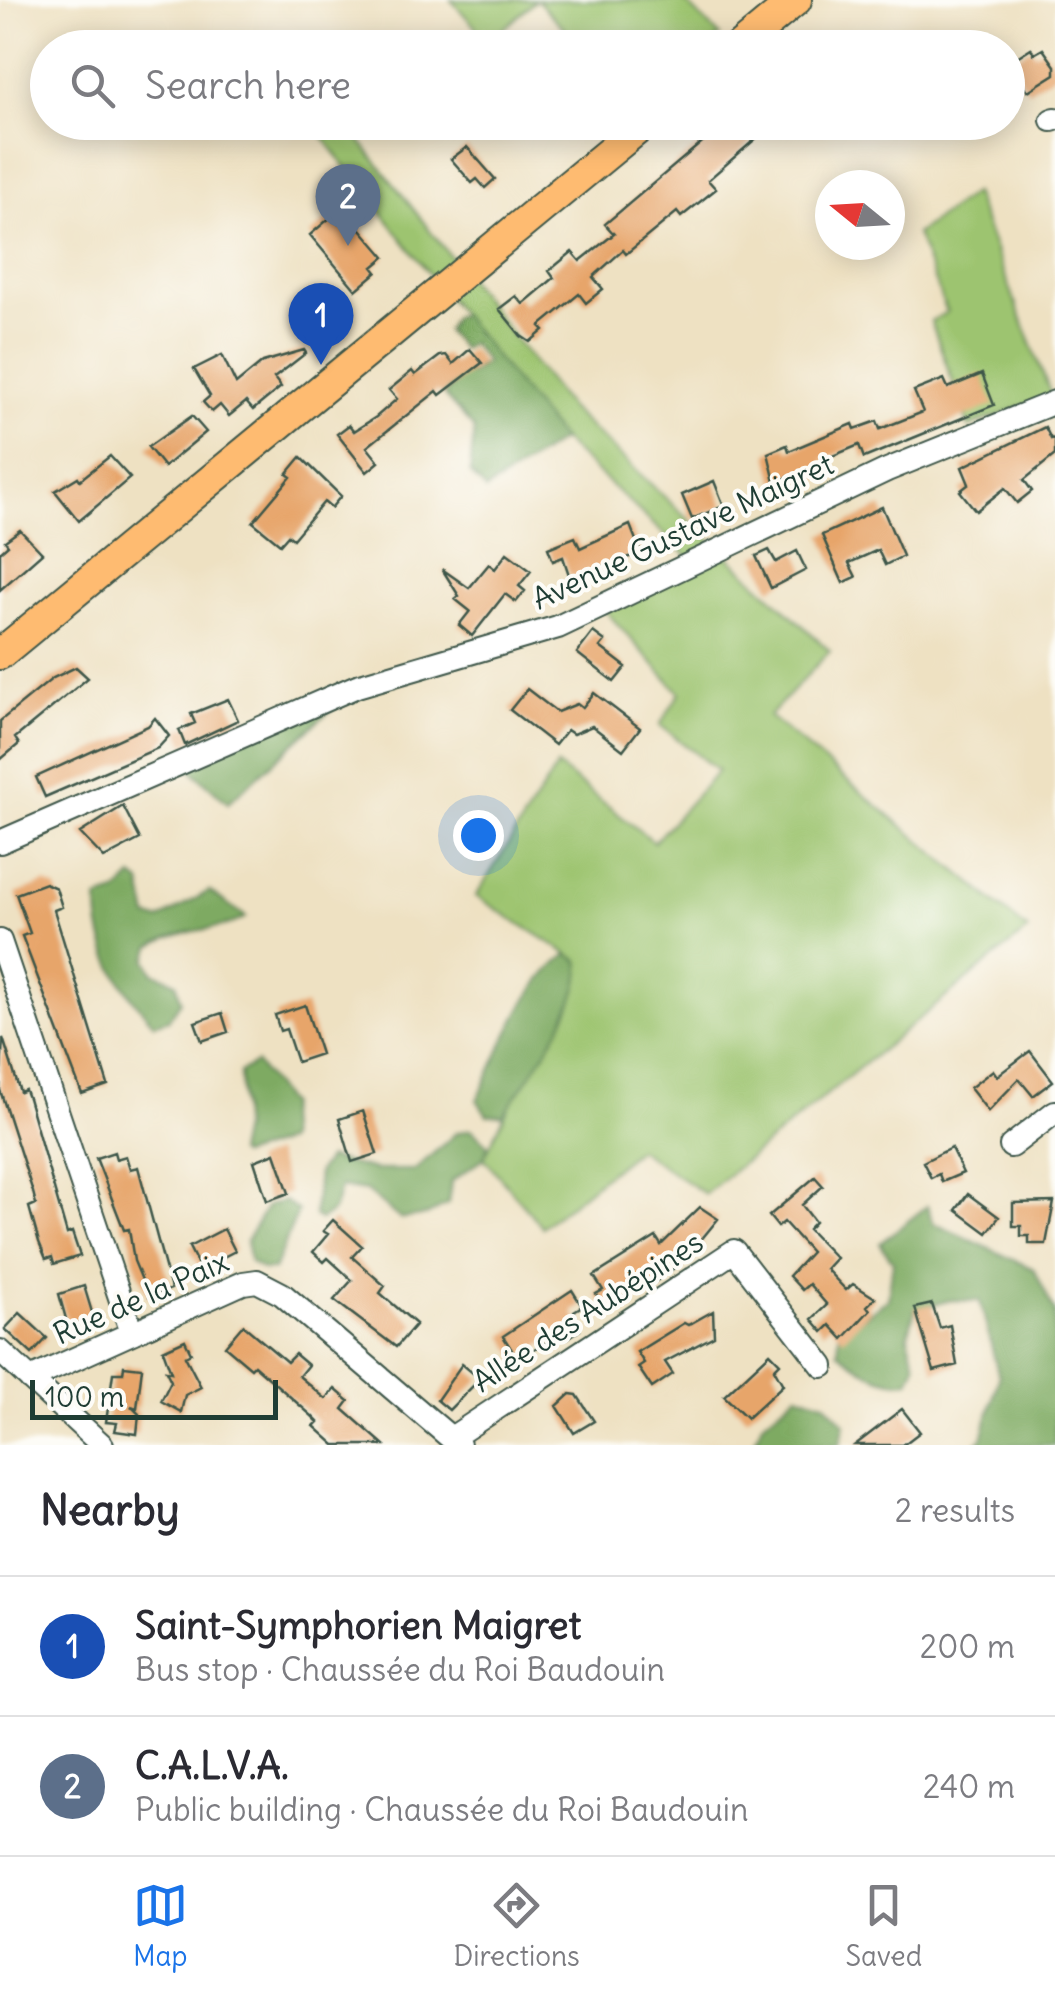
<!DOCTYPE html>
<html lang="en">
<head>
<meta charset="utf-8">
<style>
	body { margin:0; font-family:Delius,sans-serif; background:#f2f2f3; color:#2b2b33 }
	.compass { position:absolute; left:815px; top:170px; width:90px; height:90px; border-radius:50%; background:#fff; box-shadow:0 5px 25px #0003; rotate:288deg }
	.scale { position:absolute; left:30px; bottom:25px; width:248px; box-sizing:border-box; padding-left:10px; border:5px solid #1f3d34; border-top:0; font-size:28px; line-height:35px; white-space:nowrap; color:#1f3d34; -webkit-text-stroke:8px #fdfcf7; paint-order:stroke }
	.you { position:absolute; left:478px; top:835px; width:35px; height:35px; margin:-25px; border:8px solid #fff; border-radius:50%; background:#1a73e8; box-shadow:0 0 0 15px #1a73e833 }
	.badge { display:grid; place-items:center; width:65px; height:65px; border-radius:50%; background:#1a73e8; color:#fff; font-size:32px; font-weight:700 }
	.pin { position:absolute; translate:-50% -82px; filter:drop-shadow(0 2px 5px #0008) }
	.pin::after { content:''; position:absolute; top:52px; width:35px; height:30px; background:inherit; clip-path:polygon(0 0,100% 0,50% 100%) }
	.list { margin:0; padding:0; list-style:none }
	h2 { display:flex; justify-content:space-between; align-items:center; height:130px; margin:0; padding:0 40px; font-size:42px }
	h2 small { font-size:32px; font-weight:400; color:#7c7c81 }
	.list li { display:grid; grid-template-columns:65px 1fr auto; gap:30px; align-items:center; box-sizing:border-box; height:140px; padding:0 40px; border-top:2px solid #e1e1e2 }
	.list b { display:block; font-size:38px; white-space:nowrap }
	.list p { margin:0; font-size:32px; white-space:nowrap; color:#7c7c81 }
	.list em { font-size:32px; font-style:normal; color:#7c7c81 }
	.icon { flex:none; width:55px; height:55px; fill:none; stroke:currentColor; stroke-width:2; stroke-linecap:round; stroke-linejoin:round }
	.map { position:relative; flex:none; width:1055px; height:1445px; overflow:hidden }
	.search { position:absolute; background:#fff; box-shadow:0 5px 25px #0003; left:30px; right:30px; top:30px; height:110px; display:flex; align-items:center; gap:25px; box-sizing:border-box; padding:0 35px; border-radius:55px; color:#7c7c81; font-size:38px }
	.sheet { height:410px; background:#fff }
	nav { display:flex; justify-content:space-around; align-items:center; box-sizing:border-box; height:140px; border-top:2px solid #e1e1e2; background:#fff; font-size:28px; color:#7c7c81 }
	nav a { display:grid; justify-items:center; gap:5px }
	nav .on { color:#1a73e8 }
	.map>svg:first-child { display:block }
	.green { fill:#9dc46f; stroke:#5e8052; stroke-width:2.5 }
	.forest { fill:#7eaa62; stroke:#4e744b; stroke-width:2.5 }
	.building { fill:#e7a56a }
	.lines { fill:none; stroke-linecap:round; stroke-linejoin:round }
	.minor-casing { stroke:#3e5649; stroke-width:26 }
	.major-casing { stroke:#3e5649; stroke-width:34 }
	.minor { stroke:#fff; stroke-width:22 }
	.major { stroke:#febb71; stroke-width:30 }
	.labels { text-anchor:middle; stroke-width:8; stroke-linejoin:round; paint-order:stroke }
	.street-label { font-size:30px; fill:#1f3d34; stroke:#fdfcf7 }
</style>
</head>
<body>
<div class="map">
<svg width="1055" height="1445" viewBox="0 0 1055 1445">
	<rect width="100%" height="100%" fill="#fdfcf7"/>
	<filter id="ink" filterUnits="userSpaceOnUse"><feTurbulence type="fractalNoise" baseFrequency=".01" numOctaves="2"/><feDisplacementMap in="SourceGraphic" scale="20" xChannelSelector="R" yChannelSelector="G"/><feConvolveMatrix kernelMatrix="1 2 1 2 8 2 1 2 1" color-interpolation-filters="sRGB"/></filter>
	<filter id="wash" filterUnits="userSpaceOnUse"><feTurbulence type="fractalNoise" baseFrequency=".0048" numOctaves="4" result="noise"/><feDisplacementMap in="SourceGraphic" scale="40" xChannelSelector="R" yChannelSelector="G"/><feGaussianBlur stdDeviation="2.25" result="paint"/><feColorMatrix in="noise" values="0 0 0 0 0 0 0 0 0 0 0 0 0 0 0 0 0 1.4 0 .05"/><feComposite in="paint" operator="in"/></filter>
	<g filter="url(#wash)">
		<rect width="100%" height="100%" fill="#eee1c2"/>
		<!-- green -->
		<path class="green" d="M 451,0 L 536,0 L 489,42 Z
			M 537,0 L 683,0 L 720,36 L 706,47 L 582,47 Z
			M 312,123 L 346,123 L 570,409 L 830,651 L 769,716 L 1028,930 L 705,1194 L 638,1149 L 542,1227 L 484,1158 L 579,961 L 476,896 L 557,766 L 654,842 L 718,771 L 660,725 L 680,693 L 601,606 L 693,561 L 550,429 Z
			M 973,193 L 1051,395 L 969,427 L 931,321 L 947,312 L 916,234 Z"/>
		<!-- forest -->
		<path class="forest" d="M 462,315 L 562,440 L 486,490 L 470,473 L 474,429 L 444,395 L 463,374 L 471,374 L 486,362 L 471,343 L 462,349 L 446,331 L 453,317 Z
			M 357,686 L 228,803 L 181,761 Z
			M 133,877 L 141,883 L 148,917 L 159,920 L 209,891 L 246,917 C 219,934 185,925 151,947 L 147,960 L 153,972 L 176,982 L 181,1001 L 169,1019 L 154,1024 C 120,986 97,951 98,899 L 117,893 Z
			M 568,954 L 579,961 C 587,1001 526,1081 503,1115 L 487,1115 L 477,1100 C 500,1053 524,984 568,954 Z
			M 256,1063 L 288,1104 C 283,1117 289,1128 287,1141 L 241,1156 L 237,1153 L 242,1128 L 240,1072 Z
			M 471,1129 L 488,1145 L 484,1158 L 451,1182 L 448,1204 L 428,1215 L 400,1219 L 366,1191 L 340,1187 C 336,1202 336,1213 320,1220 L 314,1216 L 318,1171 L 328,1158 L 375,1170 L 415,1170 L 456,1133 Z
			M 284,1201 L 298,1211 L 274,1270 L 262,1270 L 250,1262 L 246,1241 L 267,1206 Z
			M 927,1206 L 933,1223 L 1034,1269 L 1055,1313 L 1055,1445 L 975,1445 L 982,1438 L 999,1377 L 980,1301 L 952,1300 L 915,1309 L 908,1336 L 916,1365 L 909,1381 C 881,1385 860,1368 838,1352 L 839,1335 L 888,1299 L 893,1262 L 880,1243 Z
			M 797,1394 L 825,1402 L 845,1424 L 840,1445 L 753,1445 L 762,1423 Z"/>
		<g id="blocks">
			<!-- building -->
			<path class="building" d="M 1031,48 L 1034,54 L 1043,49 L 1055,66 L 1055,74 L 1028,91 L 1009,62 Z
				M 726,122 L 775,122 L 708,180 L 716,189 L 681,217 L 677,212 L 626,254 L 623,250 L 593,277 L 603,289 L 586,303 L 579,294 L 540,326 L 544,330 L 530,342 L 521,336 L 499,309 L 516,296 L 523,304 L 554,278 L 549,271 L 572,252 L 580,261 L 614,234 L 605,224 Z
				M 467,147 L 495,179 L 485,188 L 477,179 L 472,183 L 451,159 Z
				M 348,214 L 385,257 L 373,267 L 377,272 L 356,290 L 310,235 L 332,216 L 338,223 Z
				M 470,349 L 482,363 L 440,395 L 437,391 L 367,447 L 379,462 L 367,472 L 337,434 L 349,425 L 354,431 L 376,417 L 397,399 L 389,390 L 412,371 L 415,375 L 440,356 L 446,355 L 453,364 Z
				M 304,350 L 306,353 L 274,378 L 281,387 L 253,410 L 246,402 L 229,416 L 220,405 L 212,412 L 203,402 L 210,396 L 194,369 L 222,355 L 236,384 L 263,362 Z
				M 982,374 L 994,405 L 864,458 L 859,445 L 823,460 L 829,473 L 817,478 L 812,468 L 775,482 L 768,453 L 787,445 L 789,451 L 853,424 L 855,429 L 877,421 L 880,429 L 923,412 L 914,391 L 944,379 L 948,388 Z
				M 192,416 L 206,432 L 164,467 L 148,447 Z
				M 1045,427 L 1051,439 L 1055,438 L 1055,455 L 1024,480 L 1032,491 L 1017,503 L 1005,488 L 976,511 L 960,491 L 969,484 L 962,467 Z
				M 110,456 L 130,478 L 79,521 L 55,491 L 78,477 L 80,480 Z
				M 301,457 L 341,496 L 331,508 L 324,502 L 293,539 L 288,535 L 280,544 L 253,522 L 291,477 L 287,474 Z
				M 714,481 L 724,506 L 692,519 L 682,495 Z
				M 882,507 L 903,556 L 885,565 L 878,550 L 849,563 L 856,577 L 843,583 L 822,535 Z
				M 630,525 L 641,553 L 570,578 L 563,557 L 553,561 L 548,548 L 575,537 L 580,548 Z
				M 20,530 L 42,553 L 0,590 L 0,552 L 8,545 L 5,541 Z
				M 769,550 L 776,562 L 797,551 L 806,570 L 771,588 L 756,556 Z
				M 507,553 L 531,571 L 519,586 L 525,591 L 516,602 L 505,594 L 472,636 L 459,625 L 470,611 L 455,599 L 459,596 L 442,569 L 469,588 L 489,564 L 495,569 Z
				M 593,632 L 605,641 L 600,647 L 626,667 L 614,682 L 577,653 Z
				M 76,667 L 88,678 L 15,738 L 19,744 L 0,760 L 0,721 L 53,678 Z
				M 527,689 L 557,712 L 577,704 L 582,708 L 594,693 L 640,728 L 623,750 L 592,726 L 573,734 L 567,730 L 555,745 L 510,710 Z
				M 228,699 L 238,720 L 185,745 L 179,730 L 195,723 L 191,714 Z
				M 155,718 L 169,736 L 158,748 L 45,797 L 36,777 L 148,726 Z
				M 123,806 L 140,839 L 104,858 L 80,833 Z
				M 45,883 L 56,888 L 62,907 L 54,910 L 108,1085 L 82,1094 L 22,936 L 30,933 L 16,894 Z
				M 305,1005 L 321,1054 L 297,1062 L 286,1029 L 280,1031 L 275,1015 Z
				M 222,1013 L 228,1032 L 202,1041 L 195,1022 Z
				M 3,1038 L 20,1092 L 25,1090 L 28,1098 L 67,1234 L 72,1232 L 80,1256 L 54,1264 L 52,1257 L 46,1259 L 39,1242 L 29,1207 L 36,1204 L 33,1192 L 0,1090 Z
				M 1030,1051 L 1053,1081 L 1033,1096 L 1019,1079 L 988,1111 L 970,1088 L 993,1070 L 997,1076 Z
				M 363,1111 L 377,1154 L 352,1162 L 339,1119 Z
				M 951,1148 L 963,1173 L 942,1182 L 939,1174 L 931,1178 L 923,1162 Z
				M 114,1152 L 116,1159 L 126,1156 L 130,1169 L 138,1167 L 171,1289 L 149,1297 L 134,1261 L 129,1229 L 124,1230 L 96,1158 Z
				M 275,1153 L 289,1193 L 267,1201 L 254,1161 Z
				M 815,1177 L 823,1186 L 802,1205 L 815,1222 L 808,1229 L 836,1258 L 826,1269 L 846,1290 L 853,1284 L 875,1298 L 867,1306 L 870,1310 L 843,1339 L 830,1325 L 823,1332 L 812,1319 L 827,1305 L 809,1284 L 802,1290 L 789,1276 L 811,1252 L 784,1222 L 778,1227 L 769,1216 Z
				M 968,1194 L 999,1217 L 987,1233 L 956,1210 Z
				M 1054,1202 L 1046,1244 L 1029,1244 L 1029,1236 L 1021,1236 L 1021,1226 L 1013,1226 L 1013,1203 Z
				M 700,1207 L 718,1219 L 700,1241 L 704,1246 L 651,1285 L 648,1281 L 605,1308 L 596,1294 L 603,1290 L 594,1276 L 656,1237 L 661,1245 Z
				M 333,1220 L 362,1246 L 352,1257 L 385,1286 L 380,1293 L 416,1324 L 396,1347 L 334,1300 L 352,1280 L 328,1258 L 324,1262 L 313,1252 L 328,1234 L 323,1231 Z
				M 224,1229 L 235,1251 L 200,1269 L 189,1247 Z
				M 84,1286 L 94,1319 L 68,1326 L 59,1294 Z
				M 572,1290 L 582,1306 L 574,1311 L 580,1330 L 568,1338 L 564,1333 L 517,1358 L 503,1336 Z
				M 932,1304 L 940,1328 L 950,1325 L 957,1365 L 934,1371 L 915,1308 Z
				M 713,1311 L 714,1336 L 665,1362 L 673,1374 L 652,1388 L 638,1367 L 644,1363 L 637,1352 L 684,1323 L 688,1325 Z
				M 20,1313 L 47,1338 L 32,1354 L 5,1329 Z
				M 243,1325 L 287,1362 L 295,1354 L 308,1365 L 299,1376 L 326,1399 L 335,1389 L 349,1401 L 343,1409 L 384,1445 L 335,1445 L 314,1426 L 318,1422 L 312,1416 L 254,1365 L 251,1368 L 225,1346 Z
				M 185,1340 L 191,1353 L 185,1356 L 201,1387 L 185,1395 L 181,1412 L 161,1401 L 171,1381 L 166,1371 L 171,1372 L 163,1350 Z
				M 770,1353 L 780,1363 L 774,1369 L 783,1385 L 747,1418 L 724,1396 Z
				M 462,1364 L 480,1379 L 449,1410 L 437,1400 Z
				M 124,1366 L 142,1368 L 137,1408 L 131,1406 L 139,1414 L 137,1434 L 115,1431 L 117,1423 L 106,1422 L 113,1373 L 123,1373 Z
				M 570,1394 L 577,1395 L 594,1421 L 574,1433 L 557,1406 Z
				M 902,1409 L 920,1432 L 903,1445 L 855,1445 Z"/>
		</g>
	</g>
	<g filter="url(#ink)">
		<use href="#blocks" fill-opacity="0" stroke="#3e5649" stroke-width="2.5"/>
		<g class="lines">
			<!-- minor casing -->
			<g class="minor-casing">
				<path id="minor" d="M 1052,120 L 1055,119
					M 0,842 L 357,686 L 558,627 L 887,470 L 1055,402
					M 0,941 L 132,1333
					M 1011,1146 L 1055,1112
					M 0,1351 L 102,1445
					M 30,1379 L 243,1283 L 257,1281 L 282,1294 L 459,1445
					M 453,1437 L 734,1251 L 823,1366"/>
			</g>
			<!-- major casing -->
			<g class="major-casing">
				<path id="major" d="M 738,48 L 796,0
					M 0,654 L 646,122"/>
			</g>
			<!-- minor -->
			<use href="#minor" class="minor"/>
			<!-- major -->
			<use href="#major" class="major"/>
		</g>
	</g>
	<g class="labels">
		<!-- street labels -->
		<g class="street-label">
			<text transform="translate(683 532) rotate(-25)" y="10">Avenue Gustave Maigret</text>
			<text transform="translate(141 1298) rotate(-24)" y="10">Rue de la Paix</text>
			<text transform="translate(588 1312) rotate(-33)" y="10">Allée des Aubépines</text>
		</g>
	</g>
</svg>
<svg class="compass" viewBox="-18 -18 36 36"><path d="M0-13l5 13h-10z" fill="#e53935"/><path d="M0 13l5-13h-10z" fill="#7c7c81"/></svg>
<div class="scale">100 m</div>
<div class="you"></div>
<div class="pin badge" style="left:321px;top:365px;background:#1a4fb4">1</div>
<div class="pin badge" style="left:348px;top:246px;background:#5c6f8a">2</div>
<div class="search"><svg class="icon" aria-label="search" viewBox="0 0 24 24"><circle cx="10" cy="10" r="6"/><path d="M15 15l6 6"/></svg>Search here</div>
</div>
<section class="sheet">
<h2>Nearby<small>2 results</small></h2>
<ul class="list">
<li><span class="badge" style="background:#1a4fb4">1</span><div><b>Saint-Symphorien Maigret</b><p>Bus stop · Chaussée du Roi Baudouin</p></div><em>200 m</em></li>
<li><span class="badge" style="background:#5c6f8a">2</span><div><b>C.A.L.V.A.</b><p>Public building · Chaussée du Roi Baudouin</p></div><em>240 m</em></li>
</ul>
</section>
<nav>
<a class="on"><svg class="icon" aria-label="map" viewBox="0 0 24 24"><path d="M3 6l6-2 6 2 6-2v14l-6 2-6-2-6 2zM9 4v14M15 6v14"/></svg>Map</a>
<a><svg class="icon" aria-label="directions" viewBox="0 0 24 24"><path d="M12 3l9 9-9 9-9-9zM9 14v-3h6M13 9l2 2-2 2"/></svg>Directions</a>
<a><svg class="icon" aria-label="saved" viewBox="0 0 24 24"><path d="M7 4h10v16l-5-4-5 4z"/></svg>Saved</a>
</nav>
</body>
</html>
